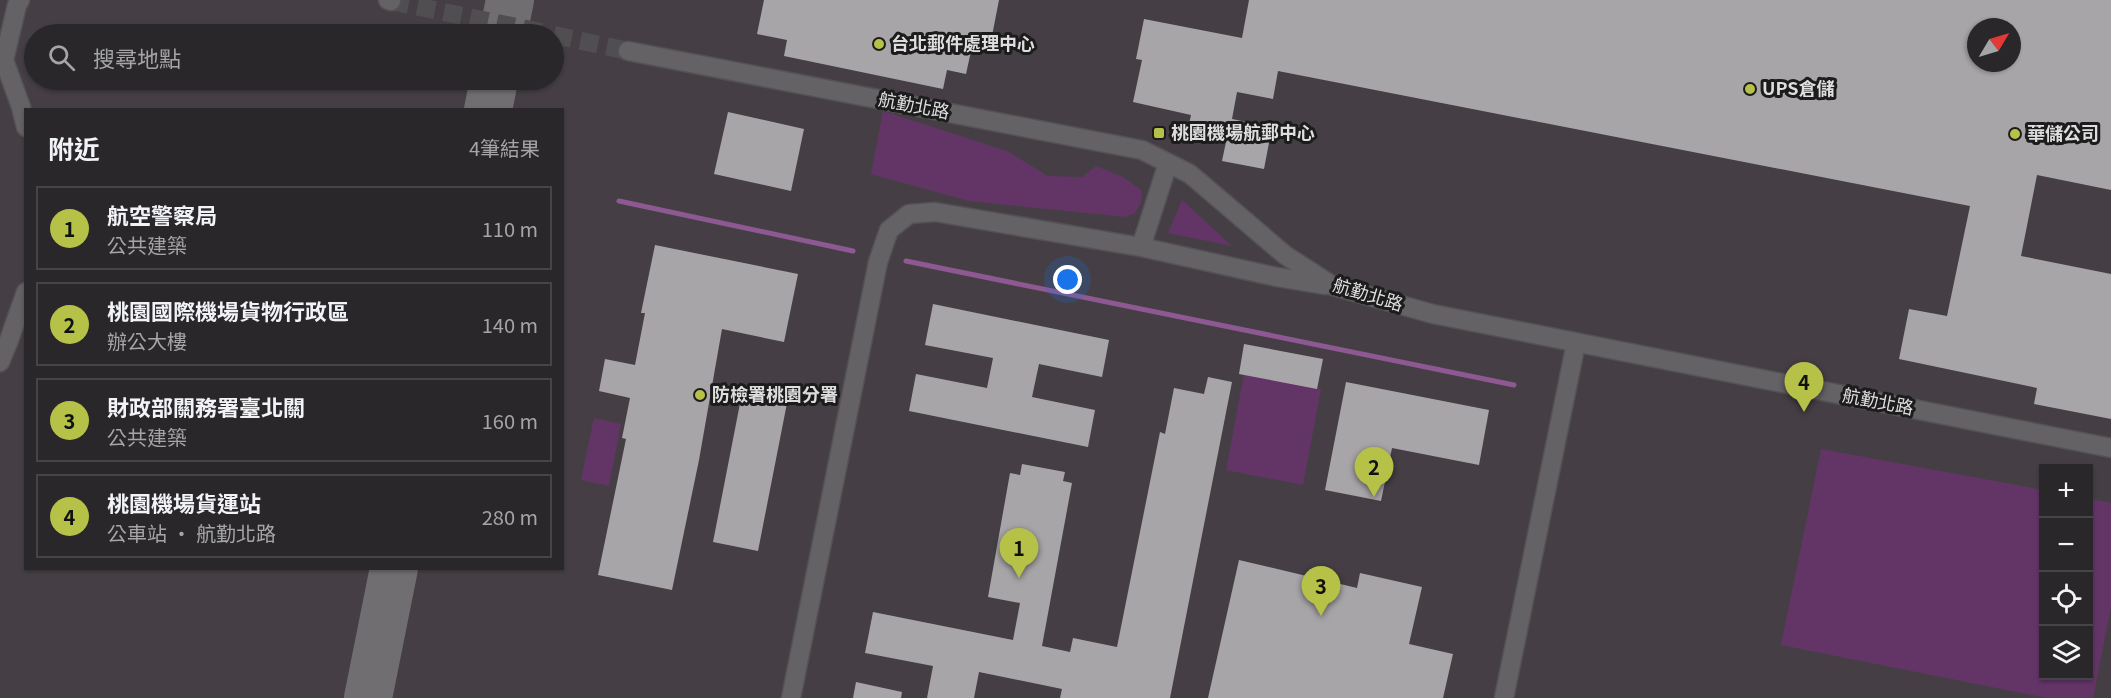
<!DOCTYPE html>
<html lang="zh-TW">
<head>
<meta charset="utf-8">
<style>
	body { margin:0; font-family:Georgia,"Noto Sans TC",serif; background:#353335; color:#f1f3f6 }
	.controls { position:absolute; right:18px; bottom:18px; display:grid; overflow:hidden; border-radius:0px; box-shadow:0 2px 4px #0004 }
	.controls button { width:54px; height:54px; display:grid; place-items:center; padding:0; border:0; border-bottom:2px solid #454446; background:#292729; color:#f1f3f6; font:30px sans-serif }
	.compass { position:absolute; left:1967px; top:18px; width:54px; height:54px; border-radius:50%; background:#292729; box-shadow:0 2px 4px #0004; rotate:52deg }
	.you { position:absolute; left:1068px; top:280px; width:21px; height:21px; margin:-15px; border:4px solid #fff; border-radius:50%; background:#1a73e8; box-shadow:0 0 0 9px #1a73e833 }
	.badge { display:grid; place-items:center; width:39px; height:39px; border-radius:50%; background:#b6c148; color:#111; font-size:20px; font-weight:700 }
	.pin { position:absolute; translate:-50% -50px; filter:drop-shadow(0 2px 3px #0008) }
	.pin::after { content:''; position:absolute; top:32px; width:21px; height:18px; background:inherit; clip-path:polygon(0 0,100% 0,50% 100%) }
	.list { margin:0; padding:0; list-style:none }
	h2 { display:flex; justify-content:space-between; align-items:center; height:78px; margin:0; padding:0 24px; font-size:26px }
	h2 small { font-size:20px; font-weight:400; color:#a5a5a8 }
	.list li { display:grid; grid-template-columns:39px 1fr auto; gap:18px; align-items:center; box-sizing:border-box; height:84px; margin:0 12px 12px; padding:0 12px; border:2px solid #454446; border-radius:0px }
	.list b { display:block; font-size:22px; white-space:nowrap }
	.list p { margin:0; font-size:20px; white-space:nowrap; color:#a5a5a8 }
	.list em { font-size:20px; font-style:normal; color:#a5a5a8 }
	.icon { flex:none; width:33px; height:33px; fill:none; stroke:currentColor; stroke-width:2; stroke-linecap:round; stroke-linejoin:round }
	.map { position:relative; flex:none; width:2111px; height:698px; overflow:hidden }
	.search { position:absolute; background:#292729; box-shadow:0 2px 4px #0004; left:24px; top:24px; width:540px; height:66px; display:flex; align-items:center; gap:15px; box-sizing:border-box; padding:0 21px; border-radius:33px; color:#a5a5a8; font-size:22px }
	.panel { position:absolute; background:#292729; box-shadow:0 2px 4px #0004; left:24px; top:108px; width:540px; height:462px; border-radius:0px }
	.map>svg:first-child { display:block }
	.built { fill:#453f45; fill-rule:evenodd }
	.green { fill:#633567 }
	.lines { fill:none; stroke-linecap:round; stroke-linejoin:round }
	.stream { stroke:#8e5992; stroke-width:5 }
	.taxiway { stroke:#706e70; stroke-width:48 }
	.building { fill:#a8a5a8; fill-rule:evenodd }
	.minor-tunnel { stroke:#504e50; stroke-width:18; stroke-dasharray:18 9; stroke-linecap:butt }
	.minor-casing { stroke:#545254; stroke-width:21 }
	.minor { stroke:#656265; stroke-width:18 }
	.poi-dot { fill:#b6c148; stroke:#1d1c1d; stroke-width:2 }
	.labels { text-anchor:middle; stroke-width:6; stroke-linejoin:round; paint-order:stroke }
	.poi-label { font-size:18px; font-weight:bold; fill:#dfdedf; stroke:#1d1c1d; text-anchor:start }
	.street-label { font-size:18px; fill:#dfdedf; stroke:#1d1c1d }
</style>
</head>
<body>
<div class="map">
<svg width="2111" height="698" viewBox="0 0 2111 698">
	<rect width="100%" height="100%" fill="#373437"/>
	<!-- built -->
	<path class="built" d="M 0,0 L 2111,0 L 2111,698 L 0,698 ZM 1976,27 L 2012,27 L 2012,63 L 1976,63 ZM 34,34 L 554,34 L 554,80 L 34,80 ZM 26,110 L 562,110 L 562,568 L 26,568 ZM 2044,468 L 2088,468 L 2088,676 L 2044,676 Z"/>
	<!-- green -->
	<path class="green" d="M 883,111 L 1007,151 L 1048,176 L 1082,177 L 1096,166 L 1125,178 L 1142,191 L 1141,202 L 1135,213 L 1125,217 L 969,201 L 871,174 Z
		M 1182,200 L 1232,246 L 1168,233 Z
		M 1244,374 L 1321,389 L 1303,485 L 1226,470 Z
		M 594,418 L 621,424 L 609,486 L 581,480 Z
		M 1821,449 L 2043,490 L 2044,676 L 2088,676 L 2089,499 L 2111,503 L 2111,607 L 2093,698 L 2047,698 L 1781,645 Z"/>
	<g class="lines">
		<!-- stream -->
		<path class="stream" d="M 619,201 L 853,251
			M 906,261 L 1514,385"/>
		<!-- taxiway -->
		<path class="taxiway" d="M 503,34 L 510,0
			M 488,110 L 494,80
			M 368,698 L 394,568"/>
	</g>
	<!-- building -->
	<path class="building" d="M 764,0 L 999,0 L 990,46 L 973,42 L 966,74 L 947,70 L 943,89 L 784,56 L 787,40 L 757,34 Z
		M 1249,0 L 2111,0 L 2111,190 L 2037,175 L 2021,256 L 2111,274 L 2111,419 L 2034,404 L 2037,388 L 1899,359 L 1909,309 L 1947,316 L 1970,206 L 1278,71 L 1273,99 L 1237,92 L 1232,119 L 1272,127 L 1264,169 L 1222,161 L 1226,142 L 1187,134 L 1191,115 L 1133,102 L 1142,60 L 1136,59 L 1144,19 L 1242,38 ZM 1976,27 L 2012,27 L 2012,63 L 1976,63 Z
		M 728,112 L 804,129 L 791,191 L 714,174 Z
		M 655,245 L 798,274 L 784,342 L 722,329 L 699,460 L 672,590 L 598,575 L 626,439 L 622,438 L 630,398 L 599,391 L 605,359 L 635,365 L 645,313 L 641,313 Z
		M 933,304 L 1109,340 L 1102,377 L 1039,364 L 1032,397 L 1095,410 L 1088,447 L 909,411 L 916,374 L 987,388 L 993,358 L 925,345 Z
		M 1244,344 L 1323,359 L 1317,389 L 1239,374 Z
		M 1208,377 L 1232,382 L 1170,698 L 1060,698 L 1062,689 L 979,672 L 974,698 L 927,698 L 933,666 L 865,653 L 873,612 L 1013,640 L 1020,603 L 988,597 L 1010,473 L 1020,475 L 1022,464 L 1065,472 L 1063,481 L 1072,483 L 1042,646 L 1070,652 L 1073,638 L 1117,647 L 1160,432 L 1165,434 L 1174,388 L 1204,394 Z
		M 1346,382 L 1489,410 L 1479,465 L 1392,448 L 1381,501 L 1325,490 Z
		M 743,388 L 788,398 L 758,551 L 713,542 Z
		M 1239,560 L 1357,588 L 1360,573 L 1422,587 L 1409,644 L 1453,654 L 1443,698 L 1208,698 Z
		M 856,682 L 902,692 L 901,698 L 853,698 Z"/>
	<g class="lines">
		<!-- minor-tunnel -->
		<path class="minor-tunnel" d="M 391,1 L 550,34
			M 554,35 L 628,51"/>
		<!-- minor casing -->
		<g class="minor-casing">
			<path id="minor" d="M 388,0 L 391,1
				M 628,51 L 1142,150 L 1190,174 L 1285,255 L 1333,286 L 1433,314 L 2111,448
				M 0,53 L 4,60 L 21,107 L 26,127
				M 4,60 L 17,5 L 20,0
				M 1141,247 L 1168,163
				M 0,362 L 9,340 L 26,292
				M 791,698 L 878,262 L 889,230 L 909,214 L 935,212 L 1141,247 L 1277,277 L 1325,285
				M 1504,698 L 1576,343"/>
		</g>
		<!-- minor -->
		<use href="#minor" class="minor"/>
	</g>
	<!-- markers -->
	<g class="poi-dot">
		<circle cx="879" cy="44" r="6"/>
		<circle cx="1750" cy="89" r="6"/>
		<rect x="1153" y="127" width="12" height="12" rx="3"/>
		<circle cx="2015" cy="134" r="6"/>
		<circle cx="700" cy="395" r="6"/>
	</g>
	<g class="labels">
		<!-- poi labels -->
		<g class="poi-label">
			<text x="891" y="50">台北郵件處理中心</text>
			<text x="1762" y="95">UPS倉儲</text>
			<text x="1171" y="139">桃園機場航郵中心</text>
			<text x="2027" y="140">華儲公司</text>
			<text x="712" y="401">防檢署桃園分署</text>
		</g>
		<!-- street labels -->
		<g class="street-label">
			<text transform="translate(914 106) rotate(11)" y="6">航勤北路</text>
			<text transform="translate(1368 295) rotate(17)" y="6">航勤北路</text>
			<text transform="translate(1878 402) rotate(11)" y="6">航勤北路</text>
		</g>
	</g>
</svg>
<div class="controls">
<button>+</button>
<button>−</button>
<button><svg class="icon" aria-label="locate" viewBox="0 0 24 24"><circle cx="12" cy="12" r="6"/><path d="M12 2v4M12 18v4M2 12h4M18 12h4"/></svg></button>
<button><svg class="icon" aria-label="layers" viewBox="0 0 24 24"><path d="M12 4l9 5-9 5-9-5zM3 14l9 5 9-5"/></svg></button>
</div>
<svg class="compass" viewBox="-18 -18 36 36"><path d="M0-13l5 13h-10z" fill="#e53935"/><path d="M0 13l5-13h-10z" fill="#a5a5a8"/></svg>
<div class="you"></div>
<div class="pin badge" style="left:1019px;top:578px">1</div>
<div class="pin badge" style="left:1374px;top:497px">2</div>
<div class="pin badge" style="left:1321px;top:616px">3</div>
<div class="pin badge" style="left:1804px;top:412px">4</div>
<div class="search"><svg class="icon" aria-label="search" viewBox="0 0 24 24"><circle cx="10" cy="10" r="6"/><path d="M15 15l6 6"/></svg>搜尋地點</div>
<section class="panel">
<h2>附近<small>4筆結果</small></h2>
<ul class="list">
<li><span class="badge">1</span><div><b>航空警察局</b><p>公共建築</p></div><em>110 m</em></li>
<li><span class="badge">2</span><div><b>桃園國際機場貨物行政區</b><p>辦公大樓</p></div><em>140 m</em></li>
<li><span class="badge">3</span><div><b>財政部關務署臺北關</b><p>公共建築</p></div><em>160 m</em></li>
<li><span class="badge">4</span><div><b>桃園機場貨運站</b><p>公車站 · 航勤北路</p></div><em>280 m</em></li>
</ul>
</section>
</div>
</body>
</html>
